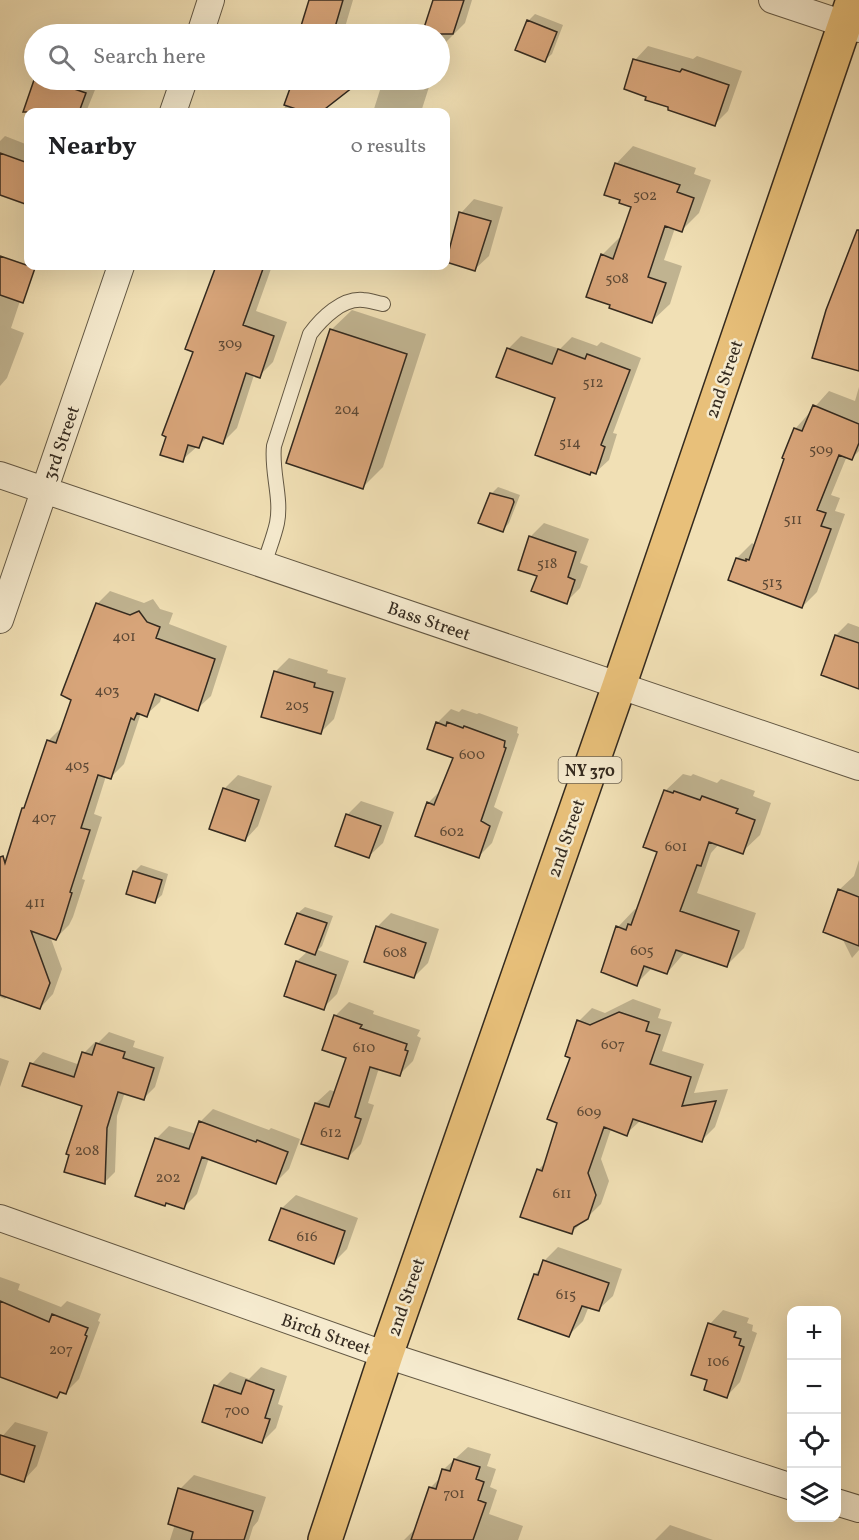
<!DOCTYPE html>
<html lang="en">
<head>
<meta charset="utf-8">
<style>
	body { margin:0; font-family:Vollkorn,serif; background:#f6f6f6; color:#202124 }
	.controls { position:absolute; right:18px; bottom:18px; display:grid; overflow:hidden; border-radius:12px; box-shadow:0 6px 24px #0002 }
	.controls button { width:54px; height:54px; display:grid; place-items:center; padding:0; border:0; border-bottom:2px solid #e0e0e0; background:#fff; color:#202124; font:30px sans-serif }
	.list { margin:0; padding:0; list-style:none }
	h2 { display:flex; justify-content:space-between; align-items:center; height:78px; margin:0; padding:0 24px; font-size:26px }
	h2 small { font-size:20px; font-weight:400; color:#757577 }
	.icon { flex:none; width:33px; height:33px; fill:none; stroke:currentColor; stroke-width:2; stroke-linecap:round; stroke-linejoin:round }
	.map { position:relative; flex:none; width:859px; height:1540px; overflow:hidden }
	.search { position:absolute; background:#fff; box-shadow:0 6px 24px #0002; left:24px; top:24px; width:426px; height:66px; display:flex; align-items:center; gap:15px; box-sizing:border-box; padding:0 21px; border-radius:33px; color:#757577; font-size:22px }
	.panel { position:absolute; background:#fff; box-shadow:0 6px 24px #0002; left:24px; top:108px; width:426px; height:162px; border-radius:12px }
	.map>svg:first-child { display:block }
	.shadow { fill:#0003 }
	.building { fill:#d8a57a; stroke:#342a1f; stroke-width:1.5 }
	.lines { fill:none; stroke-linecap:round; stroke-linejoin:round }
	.lane-casing { stroke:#635844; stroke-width:16 }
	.street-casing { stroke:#635844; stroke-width:28 }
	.primary-casing { stroke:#342a1f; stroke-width:36 }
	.lane { stroke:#f6ebcf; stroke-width:14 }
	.street { stroke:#f6ebcf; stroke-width:26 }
	.primary { stroke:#e8c07a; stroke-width:33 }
	.labels { text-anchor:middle; stroke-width:5; stroke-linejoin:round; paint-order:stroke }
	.number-label { font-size:15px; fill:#5d4936 }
	.shield { fill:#f6ebcf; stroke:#6e6454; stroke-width:1.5 }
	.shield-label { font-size:16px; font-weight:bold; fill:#342a1f }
	.street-label { font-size:18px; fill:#342a1f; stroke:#f6ebcf }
</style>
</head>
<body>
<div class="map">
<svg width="859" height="1540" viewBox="0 0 859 1540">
	<rect width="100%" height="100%" fill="#f1e0b5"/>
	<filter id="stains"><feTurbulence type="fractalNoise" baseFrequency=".00333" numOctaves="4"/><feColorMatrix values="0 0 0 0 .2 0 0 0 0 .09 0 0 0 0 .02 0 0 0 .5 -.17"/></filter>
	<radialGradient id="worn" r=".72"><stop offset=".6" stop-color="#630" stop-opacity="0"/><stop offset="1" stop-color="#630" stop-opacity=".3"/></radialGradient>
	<!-- shadow -->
	<path class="shadow" d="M 311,0 L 353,0 L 343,34 L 300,34 Z
		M 435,0 L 472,0 L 465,23 L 443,45 L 440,44 L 440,34 L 423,34 Z
		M 535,14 L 563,25 L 552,54 L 545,60 L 528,21 Z
		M 648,46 L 693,59 L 697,56 L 742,71 L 728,111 L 714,125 L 635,60 Z
		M 36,80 L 99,80 L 86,112 L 40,112 L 26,108 Z
		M 281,80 L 360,80 L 319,112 L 283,112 L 291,90 L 279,86 Z
		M 390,80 L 406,80 L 429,87 L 421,112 L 373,112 L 380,90 Z
		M 5,136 L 28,145 L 28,206 L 0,196 L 0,141 Z
		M 633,146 L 696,168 L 694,174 L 711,180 L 699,213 L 682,230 L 675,228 L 664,260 L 682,266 L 670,304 L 652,321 L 602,255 L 619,238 L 622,239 L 633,206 L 616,164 Z
		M 474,199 L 503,207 L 489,256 L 475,269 L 461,213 Z
		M 218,266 L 272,266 L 256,311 L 287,322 L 273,362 L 259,376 L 254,375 L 237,428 L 223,442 L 208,437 L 182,460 L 194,351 L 187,348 Z
		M 0,284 L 23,292 L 11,328 L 24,333 L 7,378 L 0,386 Z
		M 352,310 L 426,334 L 383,467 L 363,487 L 331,330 Z
		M 521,336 L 560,349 L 572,337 L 597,346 L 601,342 L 641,358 L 613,433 L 617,434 L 609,460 L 596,472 L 592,471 L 590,473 L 557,398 L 498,376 L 509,348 Z
		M 859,387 L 859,451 L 852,458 L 847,456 L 831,495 L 840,498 L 835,511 L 845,514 L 817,592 L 802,607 L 737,558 L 752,543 L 755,545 L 795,429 L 829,391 L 855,401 Z
		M 498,487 L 520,495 L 509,523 L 503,530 L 491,494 Z
		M 544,523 L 589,539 L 580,563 L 588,566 L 580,588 L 566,602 L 539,575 L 530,537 Z
		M 110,591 L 144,603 L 153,599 L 160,609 L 173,613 L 169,624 L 227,646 L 211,696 L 197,709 L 162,695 L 160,702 L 146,715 L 141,713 L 124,764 L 111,777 L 106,776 L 94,814 L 102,817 L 82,879 L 85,880 L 73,917 L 69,925 L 56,938 L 50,936 L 62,969 L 53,994 L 40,1008 L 8,996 L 5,999 L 0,997 L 0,884 L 48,741 L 61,728 L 73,699 L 97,604 Z
		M 848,623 L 859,627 L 859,687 L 823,674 L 836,635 Z
		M 289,658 L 328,670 L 327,673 L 346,678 L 334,719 L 320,733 L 275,672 Z
		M 451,709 L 459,712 L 462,709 L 477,714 L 479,713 L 518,727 L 517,733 L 519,734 L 494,807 L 503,812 L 492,843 L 478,857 L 428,803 L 442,789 L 455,757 L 437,723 Z
		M 683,774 L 691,776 L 693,774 L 717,783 L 721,779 L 755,791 L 753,796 L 771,803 L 760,835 L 742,852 L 719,844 L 711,853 L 697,893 L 756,913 L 744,948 L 727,965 L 686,951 L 667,973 L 653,967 L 636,984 L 618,927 L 635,909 L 638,910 L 659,851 L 665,791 Z
		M 238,775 L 272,786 L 258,826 L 245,840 L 224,789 Z
		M 361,801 L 394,812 L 383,843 L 369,856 L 347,815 Z
		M 859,860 L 859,950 L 852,958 L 842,938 L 839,890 L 854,876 Z
		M 141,865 L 168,874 L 162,895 L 155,901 L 134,872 Z
		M 305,907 L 333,916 L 322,946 L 318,950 L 349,961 L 337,994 L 323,1008 L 286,995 L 297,961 L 308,951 L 287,943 L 298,913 Z
		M 391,913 L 439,929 L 428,963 L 414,977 L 377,927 Z
		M 633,999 L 661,1009 L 658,1018 L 672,1022 L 662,1051 L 704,1064 L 694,1093 L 728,1089 L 715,1127 L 702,1140 L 640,1121 L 626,1134 L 611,1129 L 601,1159 L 609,1181 L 601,1204 L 571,1233 L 538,1170 L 547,1161 L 559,1122 L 579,1021 L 592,1008 L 605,1013 Z
		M 349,1002 L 374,1011 L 373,1014 L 420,1030 L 417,1036 L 421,1038 L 413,1061 L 399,1075 L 379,1068 L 368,1103 L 374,1105 L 361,1144 L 347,1158 L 316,1103 L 330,1090 L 336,1092 L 347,1057 L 335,1016 Z
		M 109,1032 L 135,1041 L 133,1047 L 164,1057 L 155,1087 L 144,1098 L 125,1092 L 117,1116 L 115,1172 L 104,1183 L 84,1105 L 32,1064 L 43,1052 L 80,1065 L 84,1053 L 95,1042 L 98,1043 Z
		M 0,1058 L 9,1061 L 0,1087 Z
		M 213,1109 L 269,1130 L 271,1128 L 300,1139 L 289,1169 L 276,1182 L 209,1158 L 197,1194 L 184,1207 L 156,1139 L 169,1126 L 196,1134 L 200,1122 Z
		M 296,1195 L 358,1218 L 347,1249 L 333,1263 L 271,1240 L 282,1208 Z
		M 558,1247 L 622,1269 L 613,1296 L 599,1309 L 589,1306 L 583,1321 L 569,1335 L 535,1274 L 542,1267 L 544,1261 Z
		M 0,1277 L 20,1284 L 18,1290 L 61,1307 L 67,1301 L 101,1314 L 98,1321 L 100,1322 L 79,1379 L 65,1393 L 62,1391 L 57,1397 L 0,1375 Z
		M 723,1310 L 749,1318 L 747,1323 L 753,1325 L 752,1331 L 757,1333 L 740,1382 L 727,1396 L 709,1379 L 710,1324 Z
		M 261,1367 L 287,1376 L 278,1404 L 283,1406 L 276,1428 L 262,1442 L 216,1386 L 230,1372 L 249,1379 Z
		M 15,1422 L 48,1432 L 37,1466 L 24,1480 L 0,1473 L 0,1439 Z
		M 468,1447 L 491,1454 L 487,1466 L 496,1469 L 490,1487 L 497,1490 L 489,1514 L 523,1526 L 518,1540 L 404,1540 L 417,1527 L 430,1488 L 442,1476 L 444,1469 Z
		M 194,1475 L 266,1497 L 258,1521 L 253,1527 L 249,1540 L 170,1540 L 175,1524 L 180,1489 Z
		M 670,1525 L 713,1540 L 655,1540 Z"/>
	<!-- building -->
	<path class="building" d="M 309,0 L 343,0 L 333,34 L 301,26 Z
		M 433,0 L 464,0 L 453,34 L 422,34 Z
		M 527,20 L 557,32 L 545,62 L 515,50 Z
		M 633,59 L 680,72 L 682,69 L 729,85 L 715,126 L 668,110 L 668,107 L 645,100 L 646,97 L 624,89 Z
		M 34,80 L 48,80 L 86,93 L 79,112 L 23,112 Z
		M 293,80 L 362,80 L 321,112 L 305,112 L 284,105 Z
		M 0,153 L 28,163 L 28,205 L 0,195 Z
		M 615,163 L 680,185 L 677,192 L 694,198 L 682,232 L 665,226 L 648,277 L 666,283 L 652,323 L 609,308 L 610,305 L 586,297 L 601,254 L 613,259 L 631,207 L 619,203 L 620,200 L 604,195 Z
		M 459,212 L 491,221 L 475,271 L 446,262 Z
		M 857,230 L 859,230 L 859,371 L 812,358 L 826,310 Z
		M 0,256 L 35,268 L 23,303 L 0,295 Z
		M 216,266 L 264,266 L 243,325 L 274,336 L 260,378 L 246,373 L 223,444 L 203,437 L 199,448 L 188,445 L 183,462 L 160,455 L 166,437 L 162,435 L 193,352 L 185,349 Z
		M 330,329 L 407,354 L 363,489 L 286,463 Z
		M 507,348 L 552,364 L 558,349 L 585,359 L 587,354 L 630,370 L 601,445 L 605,447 L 596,474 L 591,472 L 590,475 L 535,455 L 555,398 L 496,377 Z
		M 813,405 L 859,424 L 859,443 L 852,460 L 839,455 L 817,510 L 826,513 L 821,526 L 831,529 L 802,608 L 728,580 L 736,558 L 746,561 L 746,559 L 749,560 L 784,459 L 782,458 L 794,428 L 802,431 Z
		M 490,493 L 513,499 L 514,502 L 503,532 L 478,523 Z
		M 529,536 L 576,552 L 568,577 L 575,580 L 567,604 L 531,591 L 537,576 L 518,570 Z
		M 96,603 L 130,615 L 139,611 L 147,622 L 160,627 L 156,638 L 215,659 L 198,711 L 155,694 L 147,717 L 137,713 L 134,720 L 131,718 L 111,779 L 98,775 L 81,828 L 90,830 L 70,892 L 72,893 L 60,932 L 56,940 L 31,931 L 50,983 L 40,1009 L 0,995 L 0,857 L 3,856 L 5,863 L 22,808 L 24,808 L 47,740 L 56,743 L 71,700 L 61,695 Z
		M 835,635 L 859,643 L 859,689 L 821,675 Z
		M 274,671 L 315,683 L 314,687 L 333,692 L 321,734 L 261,717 Z
		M 436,722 L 446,726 L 447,722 L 463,728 L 464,726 L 505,741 L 504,747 L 506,748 L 481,821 L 490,826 L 479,858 L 415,836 L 427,802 L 434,805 L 453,758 L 427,749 Z
		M 223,788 L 259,800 L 245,841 L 209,829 Z
		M 664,790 L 673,793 L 674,791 L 700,800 L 702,796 L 738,809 L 736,813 L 755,820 L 743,854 L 709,842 L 701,866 L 697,865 L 680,911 L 739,931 L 727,967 L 676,950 L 667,974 L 644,966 L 637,986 L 601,972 L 616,926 L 626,930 L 628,924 L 631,925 L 657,852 L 643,847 Z
		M 346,814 L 381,826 L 369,858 L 335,846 Z
		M 133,871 L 162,880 L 155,903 L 126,894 Z
		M 838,889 L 859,897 L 859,946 L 823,932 Z
		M 297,913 L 327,923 L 315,955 L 285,944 Z
		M 376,926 L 426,943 L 414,978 L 364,962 Z
		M 296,961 L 336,975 L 324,1010 L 284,996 Z
		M 619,1012 L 649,1022 L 646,1031 L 660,1035 L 650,1064 L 691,1077 L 682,1106 L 716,1101 L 702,1142 L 633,1119 L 627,1136 L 604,1127 L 588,1173 L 596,1195 L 588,1219 L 574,1227 L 572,1234 L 520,1217 L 537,1169 L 542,1171 L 557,1123 L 547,1119 L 570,1058 L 565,1056 L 577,1020 L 590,1025 Z
		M 334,1015 L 362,1025 L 360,1028 L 407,1044 L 405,1050 L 408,1051 L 400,1076 L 370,1067 L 355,1117 L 361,1119 L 348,1159 L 301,1144 L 315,1103 L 329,1107 L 346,1058 L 322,1050 Z
		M 96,1043 L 125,1052 L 123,1058 L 154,1068 L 144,1100 L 118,1092 L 107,1128 L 105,1184 L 64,1172 L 69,1155 L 66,1154 L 82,1106 L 22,1086 L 30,1063 L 74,1077 L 82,1052 L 92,1055 Z
		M 199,1121 L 256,1142 L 257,1140 L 288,1152 L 276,1184 L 202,1157 L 184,1209 L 166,1203 L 165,1206 L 135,1196 L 155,1138 L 189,1149 Z
		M 281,1208 L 345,1231 L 334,1264 L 269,1240 Z
		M 543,1260 L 609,1283 L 599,1311 L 582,1306 L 569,1337 L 518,1319 L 534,1274 L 538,1275 Z
		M 0,1301 L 49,1322 L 52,1314 L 88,1328 L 85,1335 L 87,1336 L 66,1394 L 60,1392 L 57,1398 L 0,1377 Z
		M 708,1323 L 736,1332 L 734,1337 L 741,1339 L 739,1345 L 744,1347 L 727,1398 L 704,1390 L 707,1380 L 691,1375 Z
		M 246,1380 L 274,1390 L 265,1418 L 270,1419 L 262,1443 L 202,1422 L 214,1385 L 241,1394 Z
		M 0,1435 L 35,1446 L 24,1482 L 0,1474 Z
		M 454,1459 L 480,1467 L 476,1479 L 484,1482 L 478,1500 L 486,1503 L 473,1540 L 411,1540 L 429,1487 L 436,1489 L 442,1469 L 450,1471 Z
		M 178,1488 L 253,1511 L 244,1540 L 191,1540 L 193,1532 L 168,1524 Z"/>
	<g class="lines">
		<!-- lane casing -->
		<g class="lane-casing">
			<path id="lane" d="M 264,565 C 268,551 274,537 277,523 C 282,498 271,471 274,446 L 310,334 C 322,318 342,298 363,300 C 369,300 376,303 383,304"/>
		</g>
		<!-- street casing -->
		<g class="street-casing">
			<path id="street" d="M 772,0 L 859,29
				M 200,34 L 211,0
				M 173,112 L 184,80
				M 0,475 L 859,767
				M 0,620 L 121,266
				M 0,1218 L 386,1355 L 792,1487
				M 836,1502 L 859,1509"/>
		</g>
		<!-- primary casing -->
		<g class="primary-casing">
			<path id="primary" d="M 325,1540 L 386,1355 L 619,686 L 853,0"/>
		</g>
		<!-- lane -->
		<use href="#lane" class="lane"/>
		<!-- street -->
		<use href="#street" class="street"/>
		<!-- primary -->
		<use href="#primary" class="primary"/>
	</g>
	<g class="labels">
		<!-- number labels -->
		<g class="number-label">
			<text x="645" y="200">502</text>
			<text x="617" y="283">508</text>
			<text x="230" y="348">309</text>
			<text x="593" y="387">512</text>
			<text x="347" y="414">204</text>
			<text x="570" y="447">514</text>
			<text x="821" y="454">509</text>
			<text x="793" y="524">511</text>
			<text x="547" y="568">518</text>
			<text x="772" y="587">513</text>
			<text x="124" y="641">401</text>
			<text x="107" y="695">403</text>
			<text x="297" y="710">205</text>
			<text x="472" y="759">600</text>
			<text x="77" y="770">405</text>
			<text x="44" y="822">407</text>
			<text x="452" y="836">602</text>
			<text x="676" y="851">601</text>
			<text x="35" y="907">411</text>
			<text x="642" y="955">605</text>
			<text x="395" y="957">608</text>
			<text x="613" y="1049">607</text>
			<text x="364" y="1052">610</text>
			<text x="589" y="1116">609</text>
			<text x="331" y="1137">612</text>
			<text x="87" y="1155">208</text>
			<text x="168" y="1182">202</text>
			<text x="562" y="1198">611</text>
			<text x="307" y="1241">616</text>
			<text x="566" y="1299">615</text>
			<text x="61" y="1354">207</text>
			<text x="718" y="1366">106</text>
			<text x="237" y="1415">700</text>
			<text x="454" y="1498">701</text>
		</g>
		<!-- shield labels -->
		<rect class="shield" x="558.5" y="757" width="63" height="26" rx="4.5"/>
		<g class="shield-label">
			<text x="590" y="776">NY 370</text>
		</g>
		<!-- street labels -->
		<g class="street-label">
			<text transform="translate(724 379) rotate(-71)" y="6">2nd Street</text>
			<text transform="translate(61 443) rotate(-71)" y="6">3rd Street</text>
			<text transform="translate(429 621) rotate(19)" y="6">Bass Street</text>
			<text transform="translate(566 838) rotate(-71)" y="6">2nd Street</text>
			<text transform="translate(406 1297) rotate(-71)" y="6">2nd Street</text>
			<text transform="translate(326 1334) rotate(19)" y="6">Birch Street</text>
		</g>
	</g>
	<rect width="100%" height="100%" filter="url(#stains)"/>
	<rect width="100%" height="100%" fill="url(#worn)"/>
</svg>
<div class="controls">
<button>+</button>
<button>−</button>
<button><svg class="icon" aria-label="locate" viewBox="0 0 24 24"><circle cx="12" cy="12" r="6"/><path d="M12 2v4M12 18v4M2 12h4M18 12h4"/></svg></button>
<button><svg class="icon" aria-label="layers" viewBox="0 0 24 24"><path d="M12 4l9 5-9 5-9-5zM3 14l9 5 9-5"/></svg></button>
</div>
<div class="search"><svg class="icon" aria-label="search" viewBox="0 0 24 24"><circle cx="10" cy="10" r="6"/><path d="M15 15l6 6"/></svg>Search here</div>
<section class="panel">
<h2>Nearby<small>0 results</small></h2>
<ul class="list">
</ul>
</section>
</div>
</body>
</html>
